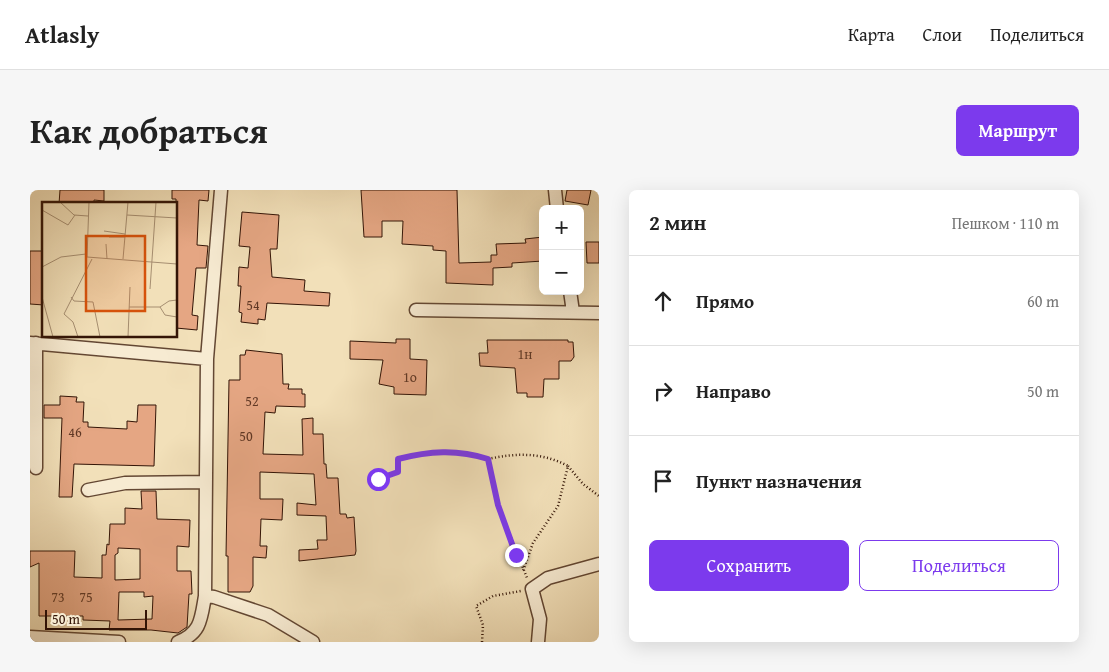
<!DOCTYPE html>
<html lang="ru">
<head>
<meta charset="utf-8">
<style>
	body { margin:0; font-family:"Gentium Book Plus",serif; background:#f6f6f6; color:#222 }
	.controls { position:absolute; right:15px; top:15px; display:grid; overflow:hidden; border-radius:8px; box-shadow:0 5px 20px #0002 }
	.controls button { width:45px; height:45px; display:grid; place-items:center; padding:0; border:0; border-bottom:1px solid #e0e0e0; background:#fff; color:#222; font:25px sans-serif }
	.scale { position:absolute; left:15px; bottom:12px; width:102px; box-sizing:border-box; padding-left:5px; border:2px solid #331406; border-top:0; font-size:14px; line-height:18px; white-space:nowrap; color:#331406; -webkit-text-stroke:4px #f7ebd2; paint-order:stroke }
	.stop { position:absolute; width:15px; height:15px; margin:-11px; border:4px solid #7c3aed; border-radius:50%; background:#fff }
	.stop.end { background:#7c3aed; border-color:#fff; box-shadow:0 1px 5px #0008 }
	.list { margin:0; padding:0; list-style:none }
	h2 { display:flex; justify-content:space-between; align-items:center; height:65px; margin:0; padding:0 20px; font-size:21px }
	h2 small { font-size:16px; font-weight:400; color:#767676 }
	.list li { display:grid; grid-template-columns:32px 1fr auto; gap:15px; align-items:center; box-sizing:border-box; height:90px; padding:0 20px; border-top:1px solid #e0e0e0 }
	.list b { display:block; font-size:19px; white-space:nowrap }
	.list em { font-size:16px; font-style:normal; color:#767676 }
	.actions { display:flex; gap:10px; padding:15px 20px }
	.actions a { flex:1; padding:11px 0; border:1px solid #7c3aed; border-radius:8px; text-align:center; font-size:18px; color:#7c3aed }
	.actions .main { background:#7c3aed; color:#fff }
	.icon { flex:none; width:28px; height:28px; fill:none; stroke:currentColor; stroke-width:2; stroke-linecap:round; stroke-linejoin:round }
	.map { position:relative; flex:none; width:569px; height:452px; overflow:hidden; border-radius:8px }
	header { display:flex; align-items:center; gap:30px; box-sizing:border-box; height:70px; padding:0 25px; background:#fff; border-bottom:1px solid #e0e0e0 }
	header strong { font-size:24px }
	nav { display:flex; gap:28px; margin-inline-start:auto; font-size:18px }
	.intro { display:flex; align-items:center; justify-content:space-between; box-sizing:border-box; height:120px; padding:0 30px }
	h1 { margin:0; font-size:35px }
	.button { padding:12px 22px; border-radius:8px; background:#7c3aed; color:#fff; font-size:18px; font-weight:700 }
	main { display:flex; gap:30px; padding:0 30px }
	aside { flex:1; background:#fff; border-radius:8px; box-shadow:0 5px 20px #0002 }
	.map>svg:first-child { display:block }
	.building { fill:#e5a683; stroke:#331406; fill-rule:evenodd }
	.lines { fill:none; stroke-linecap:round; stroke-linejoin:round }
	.minor-casing { stroke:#634733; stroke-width:15 }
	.path { stroke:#331406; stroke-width:2.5; stroke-dasharray:1 2.5; stroke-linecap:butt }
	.minor { stroke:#f7ebd2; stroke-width:12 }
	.route { stroke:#7c3aed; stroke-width:6 }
	.labels { text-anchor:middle; stroke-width:4; stroke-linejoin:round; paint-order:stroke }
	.number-label { font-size:14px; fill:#603825 }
	.inset-road { fill:none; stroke:#a68e71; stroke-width:1 }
	.view { fill:#d6520b; fill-opacity:0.15; stroke:#d6520b; stroke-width:2.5 }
	.inset-edge { fill:none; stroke:#331406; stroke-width:2.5 }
</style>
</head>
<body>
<header>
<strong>Atlasly</strong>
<nav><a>Карта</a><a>Слои</a><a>Поделиться</a></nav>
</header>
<div class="intro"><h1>Как добраться</h1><a class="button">Маршрут</a></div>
<main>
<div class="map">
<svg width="569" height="452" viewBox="0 0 569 452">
	<rect width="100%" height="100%" fill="#f2e0b9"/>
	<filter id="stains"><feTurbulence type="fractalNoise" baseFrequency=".004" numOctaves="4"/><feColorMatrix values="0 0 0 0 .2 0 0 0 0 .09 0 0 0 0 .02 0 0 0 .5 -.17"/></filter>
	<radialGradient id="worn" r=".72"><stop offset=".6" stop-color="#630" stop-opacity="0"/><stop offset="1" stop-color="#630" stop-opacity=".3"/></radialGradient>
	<!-- building -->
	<path class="building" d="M 30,0 L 74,0 L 74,11 L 64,10 L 64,14 L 29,14 Z
		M 142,0 L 179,0 L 178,11 L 169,10 L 167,55 L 178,56 L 176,78 L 166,78 L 162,125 L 168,126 L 167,140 L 146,138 L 146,9 L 142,9 Z
		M 331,0 L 427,0 L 429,73 L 461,72 L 461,65 L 467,65 L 466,54 L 496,53 L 495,49 L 513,47 L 513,71 L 482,73 L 482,77 L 463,78 L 463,95 L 416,93 L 416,61 L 403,60 L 403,56 L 372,54 L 373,31 L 352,31 L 352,47 L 334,47 Z
		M 537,0 L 561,0 L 558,15 L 535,11 Z
		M 212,22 L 249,25 L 247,59 L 240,59 L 242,87 L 275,90 L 274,101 L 300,103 L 299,116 L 237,113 L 235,130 L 228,129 L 228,134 L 211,132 L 212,123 L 209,122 L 211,96 L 208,96 L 209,77 L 218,78 L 220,57 L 209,56 Z
		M 556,52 L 569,52 L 569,73 L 557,73 Z
		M 0,61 L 14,61 L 14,115 L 0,114 Z
		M 366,149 L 380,149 L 380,169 L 397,170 L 396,205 L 364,204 L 364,197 L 349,194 L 353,170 L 320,169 L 320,151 L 366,153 Z
		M 457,150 L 538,150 L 538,152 L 543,152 L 544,167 L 541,171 L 529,171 L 529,189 L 514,189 L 513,207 L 497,207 L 497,203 L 487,203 L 485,178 L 450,176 L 449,163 L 458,163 Z
		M 216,160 L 252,164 L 253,194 L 259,194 L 258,199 L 272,199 L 272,204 L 275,204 L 275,217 L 246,216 L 245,223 L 235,222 L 233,264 L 273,265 L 272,229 L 283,228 L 283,244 L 293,244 L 294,274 L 296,274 L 297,288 L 308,288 L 310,324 L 316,324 L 317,328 L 324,327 L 326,361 L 325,365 L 269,371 L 269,360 L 288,359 L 287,350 L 297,350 L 296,326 L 267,325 L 267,313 L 286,315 L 284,284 L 230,282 L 230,309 L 253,309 L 252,330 L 231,329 L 230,356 L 237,356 L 236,368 L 223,367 L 223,396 L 220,402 L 198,402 L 198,366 L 196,366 L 199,190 L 210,190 L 210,165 L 215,165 Z
		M 30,206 L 47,207 L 46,212 L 54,212 L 53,232 L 58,232 L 58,237 L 97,239 L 97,231 L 107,232 L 108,215 L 126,215 L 124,276 L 44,274 L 42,307 L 29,307 L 32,228 L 14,228 L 14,215 L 30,215 Z
		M 111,301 L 126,301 L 127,329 L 160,330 L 159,357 L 147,356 L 147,381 L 161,381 L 162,404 L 159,404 L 157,437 L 148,443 L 121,440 L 79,440 L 80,431 L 53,430 L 53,426 L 9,426 L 9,373 L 0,377 L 0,361 L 45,361 L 44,387 L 72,388 L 72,365 L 76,365 L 77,354 L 79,355 L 80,334 L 95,334 L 95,318 L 112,319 ZM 88,358 L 110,359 L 110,389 L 85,390 L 85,365 L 88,363 ZM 89,402 L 114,402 L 114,407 L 123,406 L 122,429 L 88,430 Z"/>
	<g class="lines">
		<!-- minor casing -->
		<g class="minor-casing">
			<path id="minor" d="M 525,0 L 527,19
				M 540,101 L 543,122
				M 386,120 L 569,123
				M 0,153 L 177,169
				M 6,153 L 6,278
				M 58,300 L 95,293 L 176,292
				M 175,406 L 184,407 L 238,425 L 283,452
				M 0,447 L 89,452
				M 148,452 C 171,443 171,429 175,406 L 177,169 L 191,0
				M 508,452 L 510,429 L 502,399 L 518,388 L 569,374"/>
		</g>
		<!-- path -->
		<path class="path" d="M 458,269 C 486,263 512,262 538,276 L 528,316 L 503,353 L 493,381
			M 538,276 L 553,294 L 569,306
			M 349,289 L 368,282 L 368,269 C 399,261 427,259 458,269 L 468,315 L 497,388
			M 452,452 L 453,435 L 446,416 L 463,406 L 491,401"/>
		<!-- minor -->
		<use href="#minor" class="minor"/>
	</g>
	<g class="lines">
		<!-- route -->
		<path class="route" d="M 348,289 L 368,282 L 368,269 C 399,261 427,259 458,269 L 468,315 L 486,365"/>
	</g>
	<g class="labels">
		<!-- number labels -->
		<g class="number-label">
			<text x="223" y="120">54</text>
			<text x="495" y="169">1н</text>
			<text x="380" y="192">1о</text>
			<text x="222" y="216">52</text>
			<text x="45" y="247">46</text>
			<text x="216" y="251">50</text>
			<text x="28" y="412">73</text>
			<text x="56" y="412">75</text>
		</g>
	</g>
	<!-- overview -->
	<g transform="translate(12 12)">
		<rect width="135" height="135" fill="#f2e0b9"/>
		<path class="inset-road" d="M 18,0 L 32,13 L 46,14M 47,0 L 45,55 L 135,62M 0,8 L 26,23 L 33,13M 85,13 L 135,16M 62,29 L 83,32M 67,35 L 83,35M 64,42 L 65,57M 81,57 L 86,0M 0,65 L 19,55 L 44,52M 108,87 L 114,0M 0,95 L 11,135M 29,95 L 32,99 L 51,100 L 58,135M 87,105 L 118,105 L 127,99 L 135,98M 118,105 L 123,113 L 135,115M 36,135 L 31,120 L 22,112 L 50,57M 86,135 L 88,85"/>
		<path class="view" d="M 44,34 L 103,34 L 103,109 L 44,109 Z"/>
		<rect width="135" height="135" class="inset-edge"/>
	</g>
	<rect width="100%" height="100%" filter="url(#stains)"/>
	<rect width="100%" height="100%" fill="url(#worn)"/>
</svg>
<div class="controls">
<button>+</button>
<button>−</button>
</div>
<div class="scale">50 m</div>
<div class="stop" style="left:348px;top:289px"></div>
<div class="stop end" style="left:486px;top:365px"></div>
</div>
<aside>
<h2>2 мин<small>Пешком · 110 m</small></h2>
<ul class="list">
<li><svg class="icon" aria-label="ahead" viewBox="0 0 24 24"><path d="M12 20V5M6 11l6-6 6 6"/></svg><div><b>Прямо</b></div><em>60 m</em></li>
<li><svg class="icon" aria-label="right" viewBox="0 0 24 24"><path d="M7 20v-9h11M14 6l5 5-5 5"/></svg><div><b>Направо</b></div><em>50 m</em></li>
<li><svg class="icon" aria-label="arrive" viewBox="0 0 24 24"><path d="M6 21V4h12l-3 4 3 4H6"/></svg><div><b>Пункт назначения</b></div></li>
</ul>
<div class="actions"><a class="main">Сохранить</a><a>Поделиться</a></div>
</aside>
</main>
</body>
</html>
